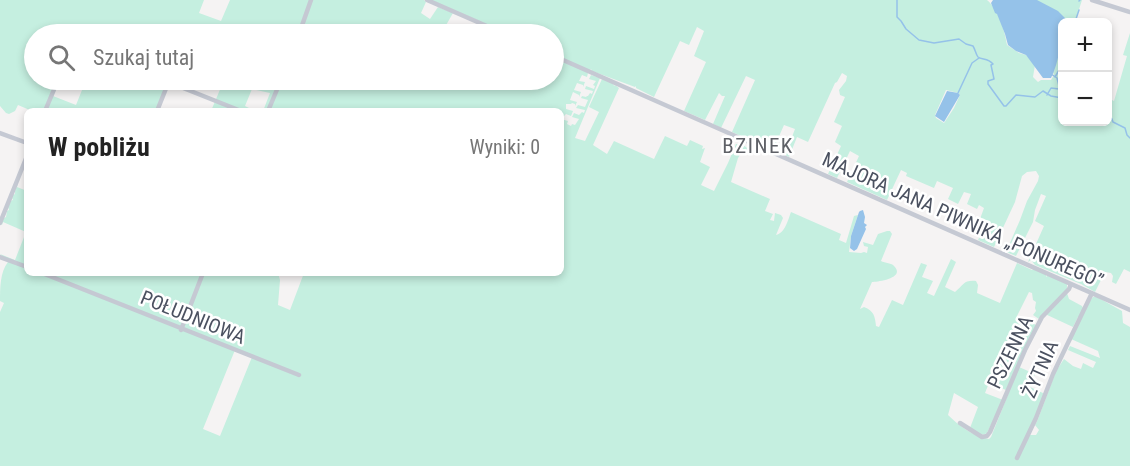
<!DOCTYPE html>
<html lang="pl">
<head>
<meta charset="utf-8">
<style>
	body { margin:0; font-family:"Roboto Condensed",sans-serif; background:#f6f6f6; color:#222 }
	.controls { position:absolute; right:18px; top:18px; display:grid; overflow:hidden; border-radius:9px; box-shadow:0 3px 9px #0003 }
	.controls button { width:54px; height:54px; display:grid; place-items:center; padding:0; border:0; border-bottom:2px solid #e0e0e0; background:#fff; color:#222; font:30px sans-serif }
	.list { margin:0; padding:0; list-style:none }
	h2 { display:flex; justify-content:space-between; align-items:center; height:78px; margin:0; padding:0 24px; font-size:26px }
	h2 small { font-size:20px; font-weight:400; color:#767676 }
	.icon { flex:none; width:33px; height:33px; fill:none; stroke:currentColor; stroke-width:2; stroke-linecap:round; stroke-linejoin:round }
	.map { position:relative; flex:none; width:1130px; height:466px; overflow:hidden }
	.search { position:absolute; background:#fff; box-shadow:0 3px 9px #0003; left:24px; top:24px; width:540px; height:66px; display:flex; align-items:center; gap:15px; box-sizing:border-box; padding:0 21px; border-radius:33px; color:#767676; font-size:22px }
	.panel { position:absolute; background:#fff; box-shadow:0 3px 9px #0003; left:24px; top:108px; width:540px; height:168px; border-radius:9px }
	.map>svg:first-child { display:block }
	.green { fill:#c5efe0; fill-rule:evenodd }
	.water { fill:#95c2e9 }
	.lines { fill:none; stroke-linecap:round; stroke-linejoin:round }
	.stream { stroke:#95c2e9; stroke-width:1.5 }
	.minor { stroke:#c5c9d3; stroke-width:4.5 }
	.labels { text-anchor:middle; stroke-width:5; stroke-linejoin:round; paint-order:stroke }
	.street-label { font-size:20px; fill:#4b5160; stroke:#fff }
	.neighbourhood-label { font-size:21px; letter-spacing:1.5px; fill:#5f6167; stroke:#fff }
</style>
</head>
<body>
<div class="map">
<svg width="1130" height="466" viewBox="0 0 1130 466">
	<rect width="100%" height="100%" fill="#f5f3f3"/>
	<!-- green -->
	<path class="green" d="M 0,0 L 204,0 L 199,13 L 221,21 L 230,0 L 424,0 L 426,2 L 421,13 L 430,19 L 438,7 L 453,13 L 441,34 L 89,34 L 79,31 L 77,34 L 34,34 L 34,80 L 60,80 L 53,96 L 76,105 L 86,80 L 197,80 L 193,90 L 168,81 L 156,111 L 32,111 L 18,105 L 15,111 L 9,114 L 6,113 L 0,106 Z
		M 431,0 L 987,0 C 998,9 1005,31 1007,45 L 1019,53 L 1026,55 L 1035,65 L 1033,77 L 1038,82 L 1041,80 L 1051,80 L 1054,75 L 1053,72 L 1059,53 L 1061,38 L 1036,0 L 1082,0 L 1075,22 L 1062,22 L 1062,122 L 1108,122 L 1108,98 L 1114,101 L 1127,56 L 1123,55 L 1130,33 L 1130,272 L 1124,269 L 1116,284 L 1112,282 L 1113,276 L 1111,273 L 1105,272 L 1095,292 L 1081,284 L 1035,265 L 1031,260 L 1028,262 L 1044,226 L 1035,221 L 1046,196 L 1041,194 L 1035,210 L 1033,222 L 1016,256 L 1006,252 L 1020,220 L 1027,201 L 1038,181 L 1039,176 L 1036,171 L 1027,172 L 1022,176 L 1015,202 L 994,247 L 978,240 L 986,222 L 980,219 L 984,208 L 979,205 L 977,209 L 967,204 L 971,194 L 964,192 L 958,204 L 948,199 L 953,188 L 937,181 L 934,188 L 906,176 L 907,173 L 901,170 L 887,200 L 847,182 L 859,156 L 850,151 L 837,178 L 828,174 L 841,146 L 835,142 L 842,126 L 834,122 L 845,97 L 840,95 L 839,90 L 846,81 L 847,76 L 842,73 L 837,82 L 835,83 L 808,142 L 797,137 L 789,157 L 785,155 L 795,129 L 784,125 L 773,150 L 732,132 L 755,80 L 746,76 L 721,128 L 713,124 L 725,96 L 722,96 L 719,93 L 705,120 L 684,111 L 706,62 L 694,56 L 704,31 L 697,27 L 689,45 L 680,41 L 654,97 L 636,88 L 636,86 L 635,87 L 592,71 L 591,69 L 588,73 L 587,77 L 582,75 L 579,81 L 585,82 L 583,87 L 583,85 L 577,83 L 574,90 L 581,92 L 579,97 L 579,95 L 573,92 L 570,100 L 577,102 L 575,106 L 575,104 L 572,103 L 571,104 L 566,104 L 566,109 L 573,111 L 571,116 L 566,114 L 561,119 L 568,121 L 567,124 L 571,126 L 572,124 L 575,125 L 579,119 L 572,117 L 574,113 L 579,115 L 582,112 L 584,113 L 585,110 L 576,108 L 578,105 L 585,107 L 588,100 L 581,98 L 582,96 L 586,97 L 587,96 L 588,96 L 590,93 L 592,94 L 593,91 L 585,89 L 586,86 L 594,89 L 595,86 L 593,85 L 596,81 L 589,79 L 591,75 L 600,78 L 575,138 L 585,141 L 599,112 L 589,107 L 602,79 L 613,83 L 614,86 L 615,85 L 619,88 L 593,145 L 607,154 L 614,141 L 654,159 L 665,136 L 687,146 L 690,140 L 703,146 L 702,149 L 705,148 L 700,162 L 710,167 L 701,185 L 714,191 L 728,163 L 736,144 C 741,144 746,146 749,150 L 746,155 L 740,155 L 738,158 L 731,182 L 770,199 L 765,211 L 773,214 L 770,220 L 774,221 L 775,213 L 781,215 L 783,218 L 776,235 C 785,233 788,220 791,212 L 841,234 L 839,240 L 846,243 L 854,216 L 858,215 L 851,236 L 849,252 L 861,253 L 864,252 L 867,253 L 868,247 L 864,246 L 863,242 L 873,245 L 878,234 L 887,231 L 890,231 L 892,234 L 881,261 C 885,263 892,263 894,266 C 906,278 878,282 872,282 L 860,309 L 864,307 C 874,311 875,316 876,326 L 879,327 L 892,300 L 903,305 L 921,263 L 927,265 L 922,277 L 933,281 L 927,293 L 934,296 L 951,259 L 956,262 L 945,287 L 955,292 C 964,285 963,280 976,281 L 978,285 L 977,293 L 1000,303 L 1017,263 L 1032,270 L 1034,269 L 1046,274 L 1046,277 L 1048,275 L 1067,284 L 1067,290 L 1045,311 L 1039,319 L 1033,315 L 1036,311 L 1035,308 L 1036,302 L 1033,300 L 1032,293 L 1029,292 L 1017,316 L 1036,325 L 1006,390 L 989,383 L 985,393 L 1003,400 L 987,433 C 981,437 975,432 970,428 L 978,407 L 954,393 L 948,415 C 958,425 974,437 989,439 L 991,437 L 1019,367 L 1035,374 L 1030,387 L 1045,394 L 1028,435 L 1036,435 L 1039,430 L 1035,425 L 1038,419 L 1056,371 L 1064,359 L 1073,366 L 1081,369 L 1083,363 L 1093,368 L 1096,362 L 1068,350 L 1070,346 L 1100,358 L 1098,351 L 1071,339 L 1090,301 L 1093,297 L 1097,297 L 1122,311 L 1123,323 L 1130,327 L 1130,466 L 0,466 L 0,312 L 4,303 L 0,301 C 0,288 0,272 8,262 L 0,254 L 15,260 L 26,232 L 3,222 L 2,225 L 1,224 L 4,218 L 6,217 L 7,211 L 9,210 L 8,207 L 10,201 L 13,200 L 12,198 L 13,195 L 15,194 L 15,191 L 18,183 L 17,187 L 27,191 L 27,273 L 146,273 L 148,275 L 152,275 L 155,273 L 278,273 L 280,280 L 278,305 L 290,310 L 304,273 L 561,273 L 561,111 L 263,111 L 270,93 L 252,89 L 245,106 L 255,111 L 211,111 L 224,80 L 554,80 L 554,34 L 509,34 ZM 946,90 L 958,93 L 960,95 L 954,108 L 944,123 L 936,118 L 935,115 ZM 235,350 L 252,357 L 220,436 L 203,429 Z
		M 1067,293 L 1069,299 L 1082,306 L 1083,308 L 1079,317 L 1078,317 L 1073,327 L 1045,314 Z"/>
	<!-- water -->
	<path class="water" d="M 993,0 L 1037,0 L 1058,11 L 1065,18 L 1065,22 L 1062,22 C 1062,40 1059,62 1051,78 L 1043,78 L 1026,55 L 1016,51 L 1008,45 L 1005,34 L 997,14 L 995,13 L 991,3 Z
		M 947,91 L 958,93 L 960,95 L 944,122 L 935,116 Z
		M 863,210 L 865,217 L 864,223 L 867,225 L 865,227 L 866,229 L 857,249 L 854,251 L 850,248 L 851,236 L 859,212 L 860,211 Z"/>
	<g class="lines">
		<!-- stream -->
		<path class="stream" d="M 897,0 L 897,17 L 901,21 L 906,29 L 919,40 L 934,43 L 959,39 L 966,44 L 973,46 C 975,49 976,55 978,57 C 982,60 988,58 993,64 L 991,65 L 994,79 L 988,81 L 988,84 L 1004,106 L 1006,106 L 1016,95 L 1035,97 L 1043,91 L 1051,96 L 1062,98
			M 1079,1 L 1080,0
			M 1075,22 L 1079,10
			M 1051,74 L 1057,78 L 1060,90 L 1062,94
			M 1055,77 L 1062,65
			M 958,93 L 972,63 L 979,58
			M 1047,95 L 1051,88 L 1059,89
			M 1108,115 L 1112,119 L 1113,122 L 1125,128 L 1127,135 L 1130,138"/>
		<!-- minor -->
		<path class="minor" d="M 427,0 L 505,34
			M 1092,0 L 1130,12
			M 299,34 L 311,0
			M 554,56 L 1130,310
			M 163,80 L 241,111
			M 45,111 L 58,80
			M 157,111 L 169,81
			M 268,111 L 281,80
			M 0,133 L 27,143
			M 0,223 L 27,156
			M 0,257 L 27,267
			M 42,273 L 299,375
			M 181,330 L 203,273
			M 960,423 L 982,437 L 987,436 L 990,432 L 1025,350 L 1042,317 L 1069,289 L 1071,284
			M 1017,458 L 1036,418 L 1053,374 L 1092,293"/>
	</g>
	<g class="labels">
		<!-- street labels -->
		<g class="street-label">
			<text transform="translate(963 220) rotate(24)" y="7">MAJORA JANA PIWNIKA „PONUREGO”</text>
			<text transform="translate(193 317) rotate(22)" y="7">POŁUDNIOWA</text>
			<text transform="translate(1010 352) rotate(-64)" y="7">PSZENNA</text>
			<text transform="translate(1040 369) rotate(-66)" y="7">ŻYTNIA</text>
		</g>
		<!-- neighbourhood labels -->
		<g class="neighbourhood-label">
			<text x="758" y="153">BZINEK</text>
		</g>
	</g>
</svg>
<div class="controls">
<button>+</button>
<button>−</button>
</div>
<div class="search"><svg class="icon" aria-label="search" viewBox="0 0 24 24"><circle cx="10" cy="10" r="6"/><path d="M15 15l6 6"/></svg>Szukaj tutaj</div>
<section class="panel">
<h2>W pobliżu<small>Wyniki: 0</small></h2>
<ul class="list">
</ul>
</section>
</div>
</body>
</html>
